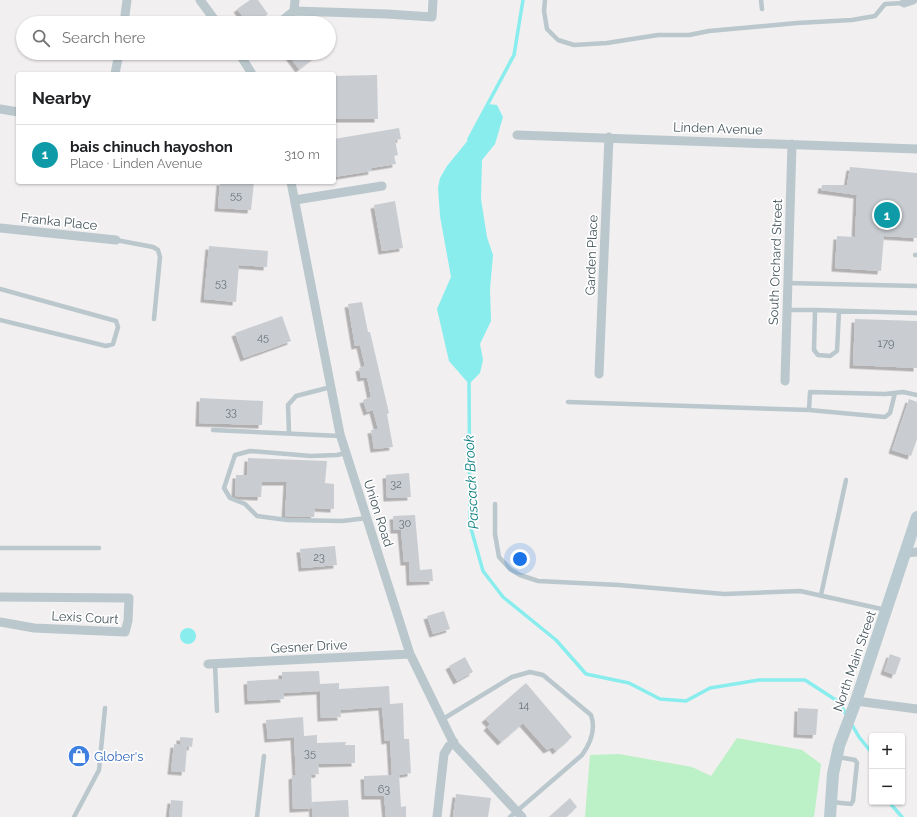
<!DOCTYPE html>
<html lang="en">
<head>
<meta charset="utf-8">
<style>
	body { margin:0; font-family:Raleway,sans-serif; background:#f6f6f6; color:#202124 }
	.controls { position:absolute; right:12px; bottom:12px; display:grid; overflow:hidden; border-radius:4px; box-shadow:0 1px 3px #0004 }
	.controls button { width:36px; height:36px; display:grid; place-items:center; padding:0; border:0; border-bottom:1px solid #e0e0e0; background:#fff; color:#202124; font:20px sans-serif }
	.you { position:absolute; left:520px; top:559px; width:14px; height:14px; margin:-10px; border:3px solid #fff; border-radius:50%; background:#1a73e8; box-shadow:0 0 0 6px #1a73e833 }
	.badge { display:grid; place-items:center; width:26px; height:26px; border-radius:50%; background:#169be5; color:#fff; font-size:13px; font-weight:700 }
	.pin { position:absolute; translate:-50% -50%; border:2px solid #fff; box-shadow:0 1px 4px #0006 }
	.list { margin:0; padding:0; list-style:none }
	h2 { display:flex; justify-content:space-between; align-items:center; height:52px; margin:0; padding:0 16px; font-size:17px }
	h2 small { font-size:13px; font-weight:400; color:#757577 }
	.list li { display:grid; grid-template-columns:26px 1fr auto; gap:12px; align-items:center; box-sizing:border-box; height:60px; padding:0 16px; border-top:1px solid #e0e0e0 }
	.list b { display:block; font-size:15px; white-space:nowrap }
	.list p { margin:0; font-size:13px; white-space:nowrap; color:#757577 }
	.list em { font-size:13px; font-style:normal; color:#757577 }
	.icon { flex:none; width:22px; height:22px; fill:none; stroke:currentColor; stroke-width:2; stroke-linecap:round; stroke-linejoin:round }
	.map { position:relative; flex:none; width:917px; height:817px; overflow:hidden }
	.search { position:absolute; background:#fff; box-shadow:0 1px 3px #0004; left:16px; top:16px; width:320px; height:44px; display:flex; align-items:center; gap:10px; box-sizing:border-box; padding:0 14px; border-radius:22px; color:#757577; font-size:15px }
	.panel { position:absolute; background:#fff; box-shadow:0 1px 3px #0004; left:16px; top:72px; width:320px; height:112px; border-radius:4px }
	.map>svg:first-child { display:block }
	.green { fill:#bcf0c6 }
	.water { fill:#89edee }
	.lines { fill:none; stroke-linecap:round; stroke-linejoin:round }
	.stream { stroke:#89edee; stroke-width:3.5 }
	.building { fill:#c9cdd2; filter:url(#shadow) }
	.service { stroke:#bac7cc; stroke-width:4.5 }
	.minor { stroke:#bac7cc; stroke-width:9 }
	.secondary { stroke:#bacad1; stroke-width:12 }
	.labels { text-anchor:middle; stroke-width:3.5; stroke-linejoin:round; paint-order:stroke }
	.number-label { font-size:11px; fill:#68747a }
	.street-label { font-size:13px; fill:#47575d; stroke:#fff }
	.shop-label { font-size:13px; fill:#366cbe; stroke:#fff; text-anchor:start }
	.water-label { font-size:14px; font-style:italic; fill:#0c7e7e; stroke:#fff }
</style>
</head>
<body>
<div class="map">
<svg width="917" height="817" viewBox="0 0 917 817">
	<defs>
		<filter id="shadow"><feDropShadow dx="-3.5" dy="3.5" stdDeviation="0" flood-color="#0004"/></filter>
	</defs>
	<rect width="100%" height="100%" fill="#f1efef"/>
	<!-- green -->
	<path class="green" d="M 737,738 L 802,750 L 821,764 L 814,817 L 585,817 L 590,755 L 619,754 L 692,767 L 711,776 Z"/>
	<!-- water -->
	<path class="water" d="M 488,104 L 497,105 L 503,117 L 495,144 L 482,160 L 481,199 L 487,237 L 493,255 L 490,289 L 491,321 L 480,344 L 483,360 L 480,373 L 469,384 L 449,361 L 437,309 L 451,277 L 440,216 L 438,188 L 440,178 L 447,166 L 469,139 Z
		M180 636a8 8 0 1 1 16 0a8 8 0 1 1-16 0Z"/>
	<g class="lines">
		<!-- stream -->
		<path class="stream" d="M 469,143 L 469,139 L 514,55 L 523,0
			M 469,381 L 470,525 L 483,571 L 503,597 L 556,640 L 586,674 L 629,683 L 660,699 L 686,701 L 710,688 L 759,680 L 805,680 L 839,702 L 847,716
			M 851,723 L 859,737 L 872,753
			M 889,802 L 902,817"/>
	</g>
	<!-- building -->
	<path class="building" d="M 250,0 L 258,0 L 268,14 L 256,23 L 248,23 L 237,9 Z
		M 287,53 L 320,53 L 299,69 Z
		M 377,75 L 378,119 L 334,119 L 334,76 Z
		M 399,128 L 401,139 L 395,140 L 398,155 L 394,156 L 396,164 L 371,168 L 372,171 L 334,177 L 334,139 Z
		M 850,167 L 917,173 L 917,238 L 884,236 L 881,271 L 835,268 L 837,236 L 855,237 L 857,195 L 821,190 L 822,185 L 847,185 Z
		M 220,182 L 254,182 L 251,210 L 218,208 Z
		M 395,201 L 403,248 L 382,251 L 374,205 Z
		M 209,246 L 268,251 L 267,267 L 239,265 L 236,302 L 204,299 Z
		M 362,302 L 368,332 L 370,332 L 389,413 L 387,414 L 393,447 L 374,449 L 371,430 L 378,429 L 373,410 L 367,412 L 363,400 L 371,397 L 367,377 L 361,378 L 359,368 L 365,366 L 360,345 L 355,346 L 348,304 Z
		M 282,316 L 291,341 L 244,358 L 235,333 Z
		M 855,319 L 917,321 L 917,368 L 853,365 Z
		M 200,398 L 263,401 L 262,425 L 199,423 Z
		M 909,399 L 917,402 L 917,439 L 911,456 L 892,450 Z
		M 248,458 L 327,461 L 325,483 L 334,484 L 334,509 L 315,508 L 314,517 L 285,516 L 287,482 L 262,482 L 261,497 L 235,496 L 236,475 L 247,475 Z
		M 409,473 L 411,497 L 387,498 L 386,475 Z
		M 415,515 L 420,570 L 432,569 L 433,581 L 410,582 L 409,562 L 404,562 L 401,530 L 394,530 L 393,516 Z
		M 335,546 L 337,565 L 302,568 L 300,549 Z
		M 444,611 L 450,629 L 433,634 L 427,616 Z
		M 890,654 L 901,658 L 895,675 L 884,671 Z
		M 465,657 L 473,672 L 457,681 L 449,666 Z
		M 319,671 L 320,684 L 339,683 L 339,689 L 389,686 L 390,704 L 403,703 L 404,739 L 409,739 L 411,773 L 399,775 L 401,807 L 406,806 L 406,817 L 386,817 L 384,796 L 365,796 L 364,776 L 392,775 L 390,740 L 385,741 L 382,707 L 340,710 L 341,717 L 321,718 L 320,691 L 283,693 L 284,699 L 248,701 L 247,681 L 282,679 L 282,672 Z
		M 526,683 L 572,737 L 556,751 L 553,747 L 547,750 L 523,723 L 501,742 L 487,727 L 490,724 L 485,719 Z
		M 798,708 L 818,709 L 816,735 L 797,734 Z
		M 303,717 L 304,736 L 317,735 L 317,743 L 346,742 L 345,745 L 355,745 L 355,763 L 318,764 L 319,774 L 311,775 L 312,808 L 293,809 L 292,776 L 296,775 L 294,737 L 268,739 L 266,720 Z
		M 180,737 L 193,738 L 192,747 L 187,746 L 185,772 L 171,771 L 174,744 L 180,745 Z
		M 456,794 L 491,798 L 488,817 L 453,817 Z
		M 570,798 L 577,807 L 566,817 L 549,817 Z
		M 171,800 L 183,801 L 182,817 L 169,817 Z
		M 348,800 L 349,817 L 313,817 L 312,802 Z"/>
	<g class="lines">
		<!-- service -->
		<path class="service" d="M 545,0 L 544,11 L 547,29 L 558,40 L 574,45 L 607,43 L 658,35 L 689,35 L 709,31 L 797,23 L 852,20 L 875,16 L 885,4 L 904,3
			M 761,0 L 762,9
			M 116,240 L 153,247 L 158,250 L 160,257 L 154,319
			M 915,255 L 917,255
			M 787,283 L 917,286
			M 0,289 L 116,321 L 118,327 L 113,344 L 106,346 L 0,320
			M 787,310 L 815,310
			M 839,311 L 837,351 L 830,356 L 818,355 L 814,350 L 815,310 L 917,313
			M 568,402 L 809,410 L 810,392 L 885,394 L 903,392 L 917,395
			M 809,410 L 885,417 L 890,413 L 895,393
			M 213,430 L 340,436
			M 289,432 L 288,405 L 296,396 L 331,387
			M 346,453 L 337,455 L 311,456 L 250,451 L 235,455 L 224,488 L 230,498 L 245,504 L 257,516 L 287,520 L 342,521 L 367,518
			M 495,504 L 495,534 L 499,557 L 510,569 L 520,575 L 538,581 L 619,585 L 724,594 L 800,591 L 886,610
			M 0,548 L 99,548
			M 821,595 L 846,480
			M 215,664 L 217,711
			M 443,719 L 512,677 L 530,672 L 543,675 L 591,715 C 596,729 590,744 582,755 L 510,817
			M 832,802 L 851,804 L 853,801 L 857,763 L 855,760 L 838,757
			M 74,817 L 99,770 L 105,708
			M 257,817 L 264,756"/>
		<!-- minor -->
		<path class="minor" d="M 200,0 L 217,23
			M 904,3 L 913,0
			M 294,11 L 295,0
			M 124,23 L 127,0
			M 279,23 L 294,11 L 387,14 L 432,17 L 433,0
			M 239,53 L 252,74
			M 115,74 L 119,53
			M 0,109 L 18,112
			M 517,135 L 917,149
			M 291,182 L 340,434 L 410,654 L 454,744 L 522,817
			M 295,200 L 382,186
			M 0,228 L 116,240
			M 599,374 L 609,137
			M 785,381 L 792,144
			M 905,553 L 917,552
			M 0,597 L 129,598 L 128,621 L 125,632 L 34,628 L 0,622
			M 208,664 L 410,654
			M 856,701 L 917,709
			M 437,817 L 444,754 L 449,746 L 454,742"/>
		<!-- secondary -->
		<path class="secondary" d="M 830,817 L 833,774 L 839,746 L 856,701 L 917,517"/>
	</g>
	<!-- icons -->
	<defs>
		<g id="shop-disc" transform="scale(1.15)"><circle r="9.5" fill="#3f7fe0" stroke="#fff"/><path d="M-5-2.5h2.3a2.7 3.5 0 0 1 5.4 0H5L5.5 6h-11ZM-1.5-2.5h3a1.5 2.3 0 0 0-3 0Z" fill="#fff"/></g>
	</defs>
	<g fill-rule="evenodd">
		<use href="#shop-disc" x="79" y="756"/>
	</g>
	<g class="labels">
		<!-- number labels -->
		<g class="number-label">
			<text x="236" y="199">55</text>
			<text x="221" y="287">53</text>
			<text x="263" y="341">45</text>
			<text x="886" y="347">179</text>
			<text x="231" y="416">33</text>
			<text x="396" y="488">32</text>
			<text x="405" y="527">30</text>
			<text x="319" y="561">23</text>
			<text x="524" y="709">14</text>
			<text x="310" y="757">35</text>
			<text x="384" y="793">63</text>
		</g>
		<!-- street labels -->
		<g class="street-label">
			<text transform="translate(718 128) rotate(2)" y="5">Linden Avenue</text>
			<text transform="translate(59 221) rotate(6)" y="5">Franka Place</text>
			<text transform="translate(591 255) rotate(-88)" y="5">Garden Place</text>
			<text transform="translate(775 262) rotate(-88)" y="5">South Orchard Street</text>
			<text transform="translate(379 513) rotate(72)" y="5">Union Road</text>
			<text transform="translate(85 617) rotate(3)" y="5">Lexis Court</text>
			<text transform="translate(309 646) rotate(-3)" y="5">Gesner Drive</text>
			<text transform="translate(854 661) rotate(-71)" y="5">North Main Street</text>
		</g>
		<!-- shop labels -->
		<g class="shop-label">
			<text x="94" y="761">Glober's</text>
		</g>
		<!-- water labels -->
		<g class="water-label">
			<text transform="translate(471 482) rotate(-93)" y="5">Pascack Brook</text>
		</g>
	</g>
</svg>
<div class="controls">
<button>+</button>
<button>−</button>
</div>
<div class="you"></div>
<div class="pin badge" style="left:887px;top:215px;background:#0f9aa8">1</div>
<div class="search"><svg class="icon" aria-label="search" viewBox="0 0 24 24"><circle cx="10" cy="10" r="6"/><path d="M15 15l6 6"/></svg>Search here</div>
<section class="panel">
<h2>Nearby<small></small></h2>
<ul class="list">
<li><span class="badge" style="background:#0f9aa8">1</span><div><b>bais chinuch hayoshon</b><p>Place · Linden Avenue</p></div><em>310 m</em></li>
</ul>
</section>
</div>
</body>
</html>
